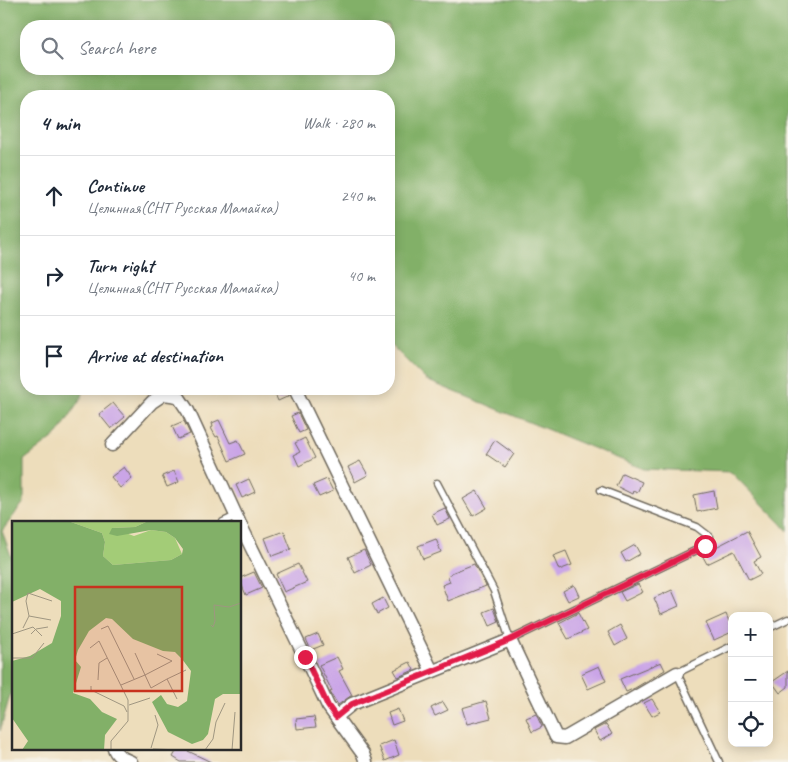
<!DOCTYPE html>
<html lang="en">
<head>
<meta charset="utf-8">
<style>
	body { margin:0; font-family:Caveat,sans-serif; background:#f6f6f7; color:#1f2937 }
	.controls { position:absolute; right:15px; bottom:15px; display:grid; overflow:hidden; border-radius:10px; box-shadow:0 2px 12px #0003 }
	.controls button { width:45px; height:45px; display:grid; place-items:center; padding:0; border:0; border-bottom:1px solid #e0e1e3; background:#fff; color:#1f2937; font:25px sans-serif }
	.stop { position:absolute; width:15px; height:15px; margin:-11px; border:4px solid #e11d48; border-radius:50%; background:#fff }
	.stop.end { background:#e11d48; border-color:#fff; box-shadow:0 1px 5px #0008 }
	.list { margin:0; padding:0; list-style:none }
	h2 { display:flex; justify-content:space-between; align-items:center; height:65px; margin:0; padding:0 20px; font-size:21px }
	h2 small { font-size:16px; font-weight:400; color:#747a83 }
	.list li { display:grid; grid-template-columns:32px 1fr auto; gap:15px; align-items:center; box-sizing:border-box; height:80px; padding:0 20px; border-top:1px solid #e0e1e3 }
	.list b { display:block; font-size:19px; white-space:nowrap }
	.list p { margin:0; font-size:16px; white-space:nowrap; color:#747a83 }
	.list em { font-size:16px; font-style:normal; color:#747a83 }
	.icon { flex:none; width:28px; height:28px; fill:none; stroke:currentColor; stroke-width:2; stroke-linecap:round; stroke-linejoin:round }
	.map { position:relative; flex:none; width:788px; height:762px; overflow:hidden }
	.search { position:absolute; background:#fff; box-shadow:0 2px 12px #0003; left:20px; top:20px; width:375px; height:55px; display:flex; align-items:center; gap:12px; box-sizing:border-box; padding:0 18px; border-radius:20px; color:#747a83; font-size:19px }
	.panel { position:absolute; background:#fff; box-shadow:0 2px 12px #0003; left:20px; top:90px; width:375px; height:305px; border-radius:20px }
	.map>svg:first-child { display:block }
	.forest { fill:#82b068; stroke:#566e4a; fill-rule:evenodd }
	.building { fill:#caa5e7 }
	.lines { fill:none; stroke-linecap:round; stroke-linejoin:round }
	.lane-casing { stroke:#6f695d; stroke-width:9 }
	.street-casing { stroke:#6f695d; stroke-width:15 }
	.lane { stroke:#fff; stroke-width:6 }
	.street { stroke:#fff; stroke-width:12 }
	.route { stroke:#e11d48; stroke-width:6 }
	.inset-road { fill:none; stroke:#9f9681; stroke-width:1 }
	.view { fill:#c8321e; fill-opacity:0.15; stroke:#c8321e; stroke-width:2.5 }
	.inset-edge { fill:none; stroke:#2b2b2b; stroke-width:2.5 }
</style>
</head>
<body>
<div class="map">
<svg width="788" height="762" viewBox="0 0 788 762">
	<rect width="100%" height="100%" fill="#f7f3e8"/>
	<filter id="ink" filterUnits="userSpaceOnUse"><feTurbulence type="fractalNoise" baseFrequency=".02" numOctaves="2"/><feDisplacementMap in="SourceGraphic" scale="10" xChannelSelector="R" yChannelSelector="G"/><feConvolveMatrix kernelMatrix="1 2 1 2 8 2 1 2 1" color-interpolation-filters="sRGB"/></filter>
	<filter id="wash" filterUnits="userSpaceOnUse"><feTurbulence type="fractalNoise" baseFrequency=".0096" numOctaves="4" result="noise"/><feDisplacementMap in="SourceGraphic" scale="20" xChannelSelector="R" yChannelSelector="G"/><feGaussianBlur stdDeviation="1.12" result="paint"/><feColorMatrix in="noise" values="0 0 0 0 0 0 0 0 0 0 0 0 0 0 0 0 0 1.4 0 .05"/><feComposite in="paint" operator="in"/></filter>
	<g filter="url(#wash)">
		<rect width="100%" height="100%" fill="#edddbb"/>
		<!-- forest -->
		<path class="forest" d="M 0,0 L 788,0 L 788,531 L 782,524 L 731,472 L 644,469 L 426,380 L 389,343 L 389,96 L 26,96 L 26,389 L 84,389 L 82,397 L 58,434 L 24,460 L 24,502 L 2,531 L 14,564 L 14,681 L 0,731 ZM 26,26 L 389,26 L 389,69 L 26,69 Z"/>
		<g id="blocks">
			<!-- building -->
			<path class="building" d="M 273,389 L 287,389 L 289,396 L 278,401 Z
				M 113,403 L 125,417 L 111,429 L 99,414 Z
				M 298,413 L 306,430 L 299,433 L 291,416 Z
				M 219,420 L 230,443 L 238,440 L 245,454 L 229,461 L 218,436 L 216,437 L 211,428 L 213,427 L 212,423 Z
				M 184,421 L 190,434 L 178,439 L 172,426 Z
				M 305,438 L 315,458 L 299,466 L 294,455 L 300,452 L 295,443 Z
				M 495,440 L 514,454 L 505,467 L 486,454 Z
				M 360,461 L 368,475 L 355,482 L 348,467 Z
				M 124,467 L 132,478 L 120,488 L 111,477 Z
				M 174,471 L 179,482 L 167,487 L 162,476 Z
				M 622,473 L 642,482 L 637,493 L 633,491 L 632,494 L 616,486 Z
				M 249,479 L 255,492 L 242,498 L 236,485 Z
				M 327,479 L 333,491 L 319,497 L 313,485 Z
				M 477,491 L 487,508 L 473,516 L 463,499 Z
				M 714,491 L 717,508 L 697,512 L 694,495 Z
				M 445,508 L 450,519 L 437,525 L 432,514 Z
				M 284,531 L 291,549 L 272,556 L 265,538 Z
				M 747,531 L 761,557 L 754,561 L 761,574 L 749,580 L 734,551 L 707,564 L 701,553 L 715,545 L 716,547 Z
				M 436,539 L 441,552 L 423,559 L 418,546 Z
				M 635,545 L 640,554 L 626,562 L 621,553 Z
				M 364,550 L 371,565 L 355,573 L 348,557 Z
				M 566,551 L 572,565 L 559,570 L 553,556 Z
				M 298,564 L 307,582 L 284,592 L 276,574 Z
				M 474,564 L 486,586 L 448,601 L 442,585 L 450,582 L 448,577 L 451,573 Z
				M 254,572 L 262,588 L 246,595 L 240,581 L 240,578 Z
				M 638,584 L 643,592 L 625,601 L 620,592 Z
				M 574,585 L 579,596 L 568,601 L 563,591 Z
				M 672,590 L 679,606 L 661,614 L 654,598 Z
				M 383,598 L 388,608 L 377,614 L 372,604 Z
				M 494,608 L 499,622 L 490,626 L 484,612 Z
				M 578,613 L 587,630 L 568,639 L 559,623 Z
				M 726,614 L 732,629 L 732,632 L 714,640 L 706,623 Z
				M 620,625 L 627,639 L 615,646 L 608,632 Z
				M 318,634 L 323,645 L 311,650 L 306,639 Z
				M 337,657 L 343,669 L 339,671 L 352,695 L 338,705 L 330,692 L 332,691 L 319,665 Z
				M 410,662 L 414,670 L 398,677 L 394,670 Z
				M 661,662 L 665,670 L 635,688 L 626,692 L 620,679 Z
				M 599,666 L 606,681 L 588,689 L 581,674 Z
				M 788,671 L 788,687 L 780,693 L 772,682 Z
				M 652,699 L 660,712 L 652,716 L 644,703 Z
				M 486,701 L 491,718 L 467,724 L 462,708 Z
				M 443,702 L 448,710 L 435,716 L 431,708 Z
				M 398,709 L 403,721 L 392,725 L 388,713 Z
				M 536,714 L 542,727 L 532,732 L 526,718 Z
				M 314,717 L 316,727 L 297,729 L 296,719 Z
				M 606,724 L 612,734 L 600,741 L 594,730 Z
				M 394,740 L 399,755 L 385,761 L 379,746 Z
				M 178,748 L 182,748 L 190,752 L 211,762 L 181,762 L 173,757 Z"/>
		</g>
	</g>
	<g filter="url(#ink)">
		<use href="#blocks" fill-opacity="0" stroke="#6f695d" stroke-width="1"/>
		<g class="lines">
			<!-- lane casing -->
			<g class="lane-casing">
				<path id="lane" d="M 437,483 L 494,591 L 510,640 L 705,546 L 709,542 L 710,537 L 697,527 L 601,490
					M 223,522 L 236,516
					M 769,628 L 788,619
					M 719,762 L 677,673 L 732,646"/>
			</g>
			<!-- street casing -->
			<g class="street-casing">
				<path id="street" d="M 295,389 L 432,671
					M 112,445 L 152,402 L 164,394 L 178,396 L 188,411 L 239,522
					M 240,524 L 305,657 L 328,706 L 363,754 L 366,762
					M 336,717 L 352,704 L 510,640 L 556,737 L 565,738 L 677,673
					M 114,748 C 116,756 124,759 131,762"/>
			</g>
			<!-- lane -->
			<use href="#lane" class="lane"/>
			<!-- street -->
			<use href="#street" class="street"/>
		</g>
	</g>
	<g class="lines" filter="url(#ink)">
		<!-- route -->
		<path class="route" d="M 305,657 L 328,706 L 336,717 L 352,704 L 510,640 L 705,546"/>
	</g>
	<!-- overview -->
	<g transform="translate(12 521)">
		<rect width="229" height="229" fill="#edddbb"/>
		<path d="M 24,0 L 136,0 L 123,6 L 100,7 L 122,15 L 139,9 L 154,11 L 163,17 L 170,33 L 159,39 L 101,44 L 91,35 L 93,21 L 90,12 L 59,1 Z" fill="#a3cc77"/>
		<path d="M 0,0 L 59,1 L 90,12 L 93,21 L 91,35 L 101,44 L 159,39 L 170,33 L 171,28 L 163,17 L 154,11 L 139,9 L 105,15 L 97,13 L 100,7 L 123,6 L 136,0 L 229,0 L 229,173 L 211,173 L 203,178 L 196,213 L 191,219 L 180,223 L 156,211 L 140,181 L 149,174 L 155,183 L 166,186 L 175,180 L 179,150 L 170,138 L 163,131 L 151,130 L 121,118 L 100,98 L 94,97 L 77,110 L 66,129 L 63,139 L 69,146 L 61,172 L 78,178 L 90,191 L 105,198 L 93,214 L 92,229 L 10,229 L 16,220 L 0,197 L 0,140 L 18,135 L 40,122 L 49,95 L 49,80 L 28,68 L 0,81 Z" fill="#82b068"/>
		<path class="inset-road" d="M 17,95 L 39,99M 199,104 L 201,106 L 203,100 L 202,84 L 217,86 L 229,82M 11,107 L 17,95 L 14,80 L 16,72 L 40,80M 89,108 L 96,105 L 122,158M 0,113 L 21,106 L 30,115M 19,113 L 24,108 L 36,106M 78,127 L 87,120 L 116,179 L 116,200 L 99,220 L 99,229M 123,132 L 133,154 L 160,140 L 145,133M 0,137 L 20,137 L 32,122M 86,159 L 87,142 L 95,137M 109,164 L 133,154 L 139,167 L 155,158M 79,165 L 79,169 L 112,185 L 115,191M 165,178 L 155,158 L 174,149M 117,184 L 138,177M 139,227 L 146,204 L 143,194M 141,228 L 171,229M 193,229 L 201,218 L 204,201 L 213,182M 220,229 L 223,191"/>
		<path class="view" d="M 63,66 L 170,66 L 170,170 L 63,170 Z"/>
		<rect width="229" height="229" class="inset-edge"/>
	</g>
</svg>
<div class="controls">
<button>+</button>
<button>−</button>
<button><svg class="icon" aria-label="locate" viewBox="0 0 24 24"><circle cx="12" cy="12" r="6"/><path d="M12 2v4M12 18v4M2 12h4M18 12h4"/></svg></button>
</div>
<div class="stop" style="left:705px;top:546px"></div>
<div class="stop end" style="left:305px;top:657px"></div>
<div class="search"><svg class="icon" aria-label="search" viewBox="0 0 24 24"><circle cx="10" cy="10" r="6"/><path d="M15 15l6 6"/></svg>Search here</div>
<section class="panel">
<h2>4 min<small>Walk · 280 m</small></h2>
<ul class="list">
<li><svg class="icon" aria-label="ahead" viewBox="0 0 24 24"><path d="M12 20V5M6 11l6-6 6 6"/></svg><div><b>Continue</b><p>Целинная(СНТ Русская Мамайка)</p></div><em>240 m</em></li>
<li><svg class="icon" aria-label="right" viewBox="0 0 24 24"><path d="M7 20v-9h11M14 6l5 5-5 5"/></svg><div><b>Turn right</b><p>Целинная(СНТ Русская Мамайка)</p></div><em>40 m</em></li>
<li><svg class="icon" aria-label="arrive" viewBox="0 0 24 24"><path d="M6 21V4h12l-3 4 3 4H6"/></svg><div><b>Arrive at destination</b></div></li>
</ul>
</section>
</div>
</body>
</html>
